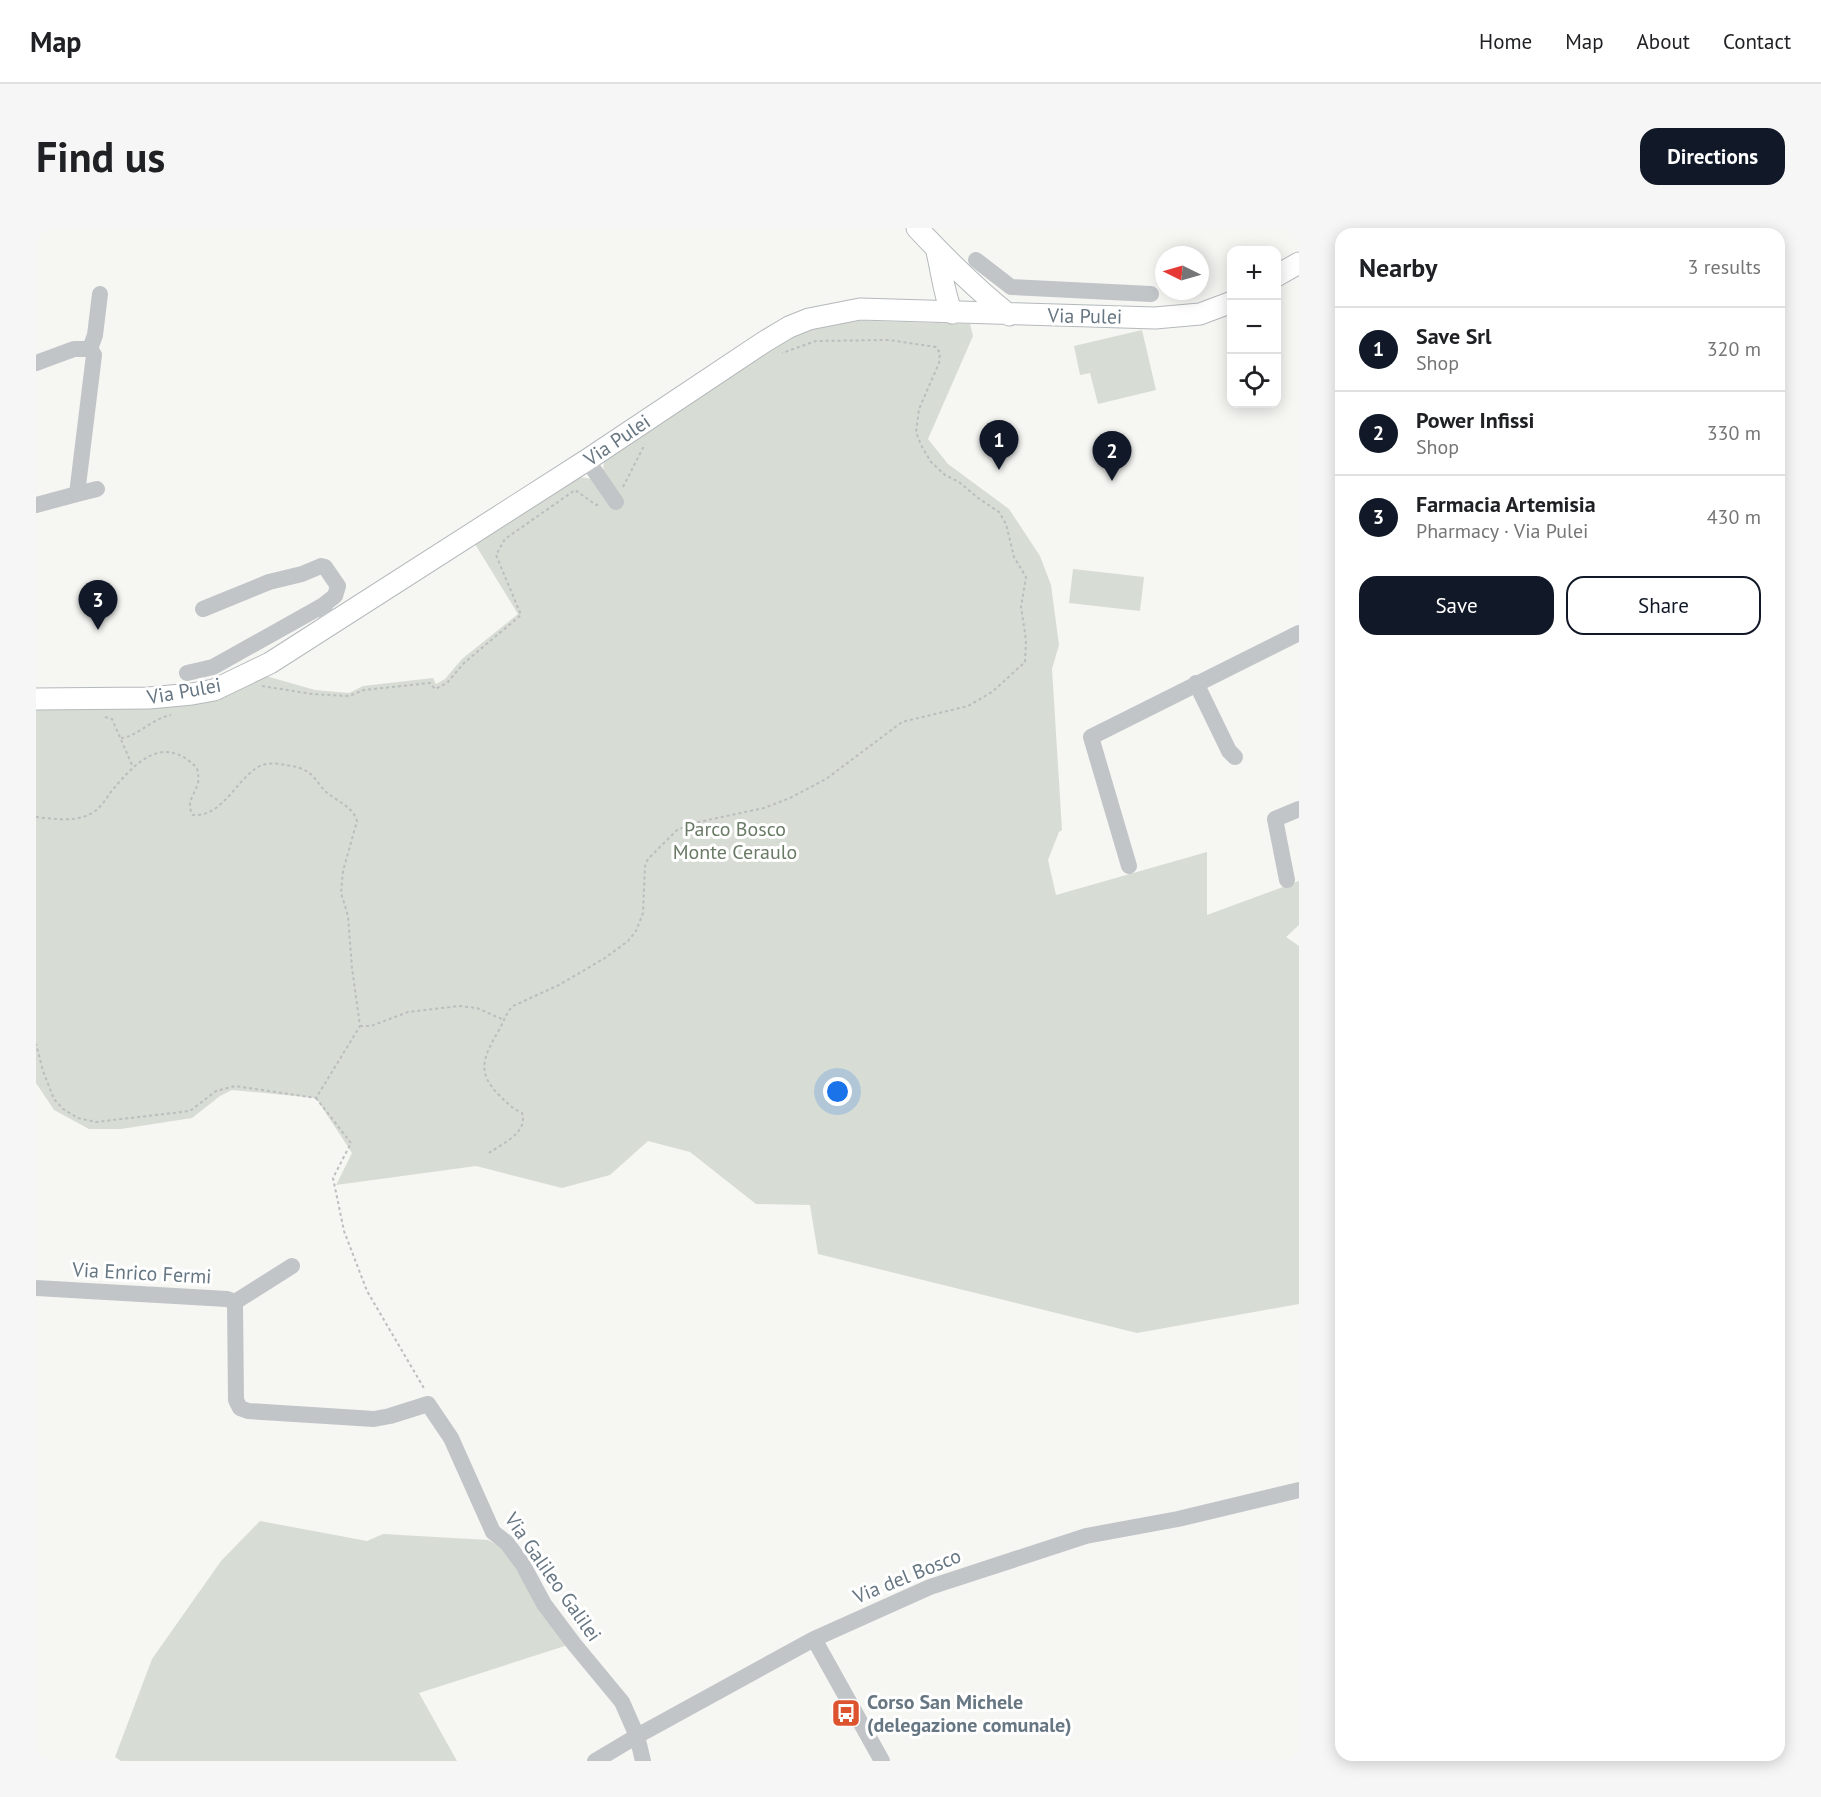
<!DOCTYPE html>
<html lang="en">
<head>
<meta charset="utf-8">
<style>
	body { margin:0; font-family:"PT Sans",sans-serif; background:#f6f6f6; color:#202124 }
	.controls { position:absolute; right:18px; top:18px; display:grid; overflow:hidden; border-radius:12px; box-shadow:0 3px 15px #0003 }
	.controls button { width:54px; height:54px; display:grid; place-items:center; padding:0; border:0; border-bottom:2px solid #e0e0e0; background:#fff; color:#202124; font:30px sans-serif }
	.compass { position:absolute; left:1119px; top:18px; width:54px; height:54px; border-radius:50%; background:#fff; box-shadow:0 3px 15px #0003; rotate:275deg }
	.you { position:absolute; left:802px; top:864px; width:21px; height:21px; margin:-15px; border:4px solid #fff; border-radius:50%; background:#1a73e8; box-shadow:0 0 0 9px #1a73e833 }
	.badge { display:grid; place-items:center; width:39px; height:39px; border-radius:50%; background:#111827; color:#fff; font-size:20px; font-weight:700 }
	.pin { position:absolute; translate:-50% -50px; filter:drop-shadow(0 2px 3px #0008) }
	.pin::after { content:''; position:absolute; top:32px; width:21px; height:18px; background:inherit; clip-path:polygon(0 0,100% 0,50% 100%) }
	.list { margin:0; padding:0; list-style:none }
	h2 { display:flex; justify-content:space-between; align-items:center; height:78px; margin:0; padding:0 24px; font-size:26px }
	h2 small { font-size:20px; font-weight:400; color:#757577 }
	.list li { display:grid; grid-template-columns:39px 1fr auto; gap:18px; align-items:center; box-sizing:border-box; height:84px; padding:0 24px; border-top:2px solid #e0e0e0 }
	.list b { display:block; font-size:22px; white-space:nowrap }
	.list p { margin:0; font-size:20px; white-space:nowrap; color:#757577 }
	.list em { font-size:20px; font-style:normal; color:#757577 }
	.actions { display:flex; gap:12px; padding:18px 24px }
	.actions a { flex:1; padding:14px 0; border:2px solid #111827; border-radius:18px; text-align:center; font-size:21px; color:#111827 }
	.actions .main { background:#111827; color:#fff }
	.icon { flex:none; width:33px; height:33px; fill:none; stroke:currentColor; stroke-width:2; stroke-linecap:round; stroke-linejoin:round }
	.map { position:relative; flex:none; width:1263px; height:1533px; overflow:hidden; border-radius:18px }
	header { display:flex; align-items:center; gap:36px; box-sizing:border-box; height:84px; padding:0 30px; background:#fff; border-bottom:2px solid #e0e0e0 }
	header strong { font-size:28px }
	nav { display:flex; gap:33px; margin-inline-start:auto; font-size:21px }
	.intro { display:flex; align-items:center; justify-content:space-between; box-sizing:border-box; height:144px; padding:0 36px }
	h1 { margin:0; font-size:42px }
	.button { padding:15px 27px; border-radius:18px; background:#111827; color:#fff; font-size:21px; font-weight:700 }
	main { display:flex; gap:36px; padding:0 36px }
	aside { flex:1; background:#fff; border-radius:18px; box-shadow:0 3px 15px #0003 }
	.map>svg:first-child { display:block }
	.green { fill:#d7ddd4 }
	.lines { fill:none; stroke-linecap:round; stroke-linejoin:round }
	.major-casing { stroke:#b4b9bc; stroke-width:23 }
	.path { stroke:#bbbdbf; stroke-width:2; stroke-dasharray:3 3; stroke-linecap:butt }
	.minor { stroke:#c1c5c8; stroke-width:16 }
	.major { stroke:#fff; stroke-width:21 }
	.labels { text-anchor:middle; stroke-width:6; stroke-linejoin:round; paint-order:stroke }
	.street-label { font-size:20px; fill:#667682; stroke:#fff }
	.park-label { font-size:20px; fill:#697a65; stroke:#fff }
	.poi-label { font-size:20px; font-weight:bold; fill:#667682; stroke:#fff; text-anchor:start }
</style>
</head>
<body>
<header>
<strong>Map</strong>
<nav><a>Home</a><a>Map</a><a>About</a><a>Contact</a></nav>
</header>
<div class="intro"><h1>Find us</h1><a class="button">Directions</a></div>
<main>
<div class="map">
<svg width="1263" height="1533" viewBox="0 0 1263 1533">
	<rect width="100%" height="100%" fill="#f6f6f3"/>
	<!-- green -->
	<path class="green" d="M 806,92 L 934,96 L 937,108 L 892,211 L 912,236 L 973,281 L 1004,328 L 1015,357 L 1023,417 L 1016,441 L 1026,602 L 1023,604 L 1012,632 L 1020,667 L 1171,624 L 1171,687 L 1263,653 L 1263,697 L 1250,709 L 1263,718 L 1263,1076 L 1101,1105 L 782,1026 L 774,977 L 720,976 L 654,924 L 612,913 L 574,947 L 526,960 L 440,938 L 300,957 L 316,925 L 280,870 L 196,862 L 184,868 L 156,890 L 85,901 L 53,901 L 18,882 L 0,855 L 0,481 L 129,480 L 162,475 L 188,468 L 230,448 L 279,462 L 313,465 L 327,458 L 397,450 L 400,456 L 409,451 L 426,431 L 482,386 L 439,316 L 543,249 L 557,251 L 567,244 L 568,232 L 748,114 L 768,103 Z
		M 1106,102 L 1120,162 L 1062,176 L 1054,145 L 1044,147 L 1038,118 Z
		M 1037,341 L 1108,349 L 1104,383 L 1033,375 Z
		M 224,1293 L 331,1313 L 347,1306 L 452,1312 L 465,1319 L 532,1417 L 383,1465 L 421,1533 L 85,1533 L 79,1529 L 116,1431 L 185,1333 Z"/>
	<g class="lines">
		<!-- major casing -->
		<g class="major-casing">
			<path id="major" d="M 881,0 C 910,31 940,61 973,87
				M 900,20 C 906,42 907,64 916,85
				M 1240,48 L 1263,35
				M 0,471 L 113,470 L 156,466 L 178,462 L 234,435 L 551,232 L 728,114 L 753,99 L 773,91 L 824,81 L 1119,90 L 1164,86 L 1196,74"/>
		</g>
		<!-- path -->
		<path class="path" d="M 587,259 L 609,216
			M 226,458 L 276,466 L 313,468 L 328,462 L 394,455 L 399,461 L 411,455 L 428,435 L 485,387 L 460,327 L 469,311 L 539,262 L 560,277 L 564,276
			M 69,489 L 76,491 L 96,537
			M 85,510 C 101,509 115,491 135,487
			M 0,589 C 19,591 43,595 59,583 C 65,579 70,571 74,565 C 98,536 126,504 161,540 C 162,545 163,549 162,555 C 159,566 149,575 157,587 C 185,589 199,555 219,541 C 228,534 240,535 250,537 C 258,538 266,540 272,544 C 278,548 283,556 288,562 C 299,573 316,577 321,593 L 307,643 L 305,665 L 312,688 L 316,740 L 324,798 L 280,870 L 199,858 L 180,863 L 154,883 L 60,894 L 42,890 L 27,881 L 18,871 L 7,843 L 0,816
			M 324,798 L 335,798 L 372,784 L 423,778 L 441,780 L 468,792
			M 280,870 L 315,915 L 297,950 L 308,1003 L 331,1063 L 389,1162
			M 453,925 C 467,915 492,905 486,885 C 477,881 471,875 464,868 C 439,844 448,828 463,802 C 468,793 470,785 477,778 L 523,757 L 569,730 L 592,713 L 600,703 L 607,685 L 609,638 L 612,631 L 641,602 L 658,595 L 728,580 L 754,570 L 790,551 L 866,494 L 932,478 L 956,464 L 989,434 L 990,412 L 985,379 L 990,349 L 978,329 L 970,296 L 963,284 L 942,270 L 923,254 L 909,247 L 895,234 L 885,217 L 880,204 L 883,181 L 903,135 L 904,125 L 900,119 L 853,112 L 780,113 L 746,125"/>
		<!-- minor -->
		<path class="minor" d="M 940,32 L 975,59 L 1115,66
			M 54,121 L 59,107 L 64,66
			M 0,135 L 38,121 L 54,121 L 58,127 L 41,266 L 0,277
			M 551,232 L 580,274
			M 41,266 L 61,261
			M 167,381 L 233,354 L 266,346 L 285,338 L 289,339 L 302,358 L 299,368 L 286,378
			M 151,445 L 177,439 L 286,378 L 291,387
			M 1160,455 L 1193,523 L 1199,529
			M 1093,638 L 1055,509 L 1263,405
			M 1251,652 L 1239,591 L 1263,581
			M 0,1060 L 191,1071 L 199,1074 L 200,1172 L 204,1180 L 212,1183 L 338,1191 L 354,1188 L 392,1176 L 415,1210 L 457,1304 L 471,1315 L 487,1337 L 508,1376 L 538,1416 L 586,1474 L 601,1508 L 607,1533
			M 199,1074 L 256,1038
			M 778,1411 L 846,1533
			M 559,1533 L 601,1508 L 778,1411 L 894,1359 L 1050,1308 L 1142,1291 L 1263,1262"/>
		<!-- major -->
		<use href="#major" class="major"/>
	</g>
	<!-- icons -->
	<defs>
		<g id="bus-square" transform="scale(1.5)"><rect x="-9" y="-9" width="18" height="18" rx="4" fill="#dc532d" stroke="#fff"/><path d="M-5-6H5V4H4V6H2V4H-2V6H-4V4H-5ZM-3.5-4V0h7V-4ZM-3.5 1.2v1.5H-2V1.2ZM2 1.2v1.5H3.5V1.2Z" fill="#fff"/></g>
	</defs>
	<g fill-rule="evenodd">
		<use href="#bus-square" x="810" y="1485"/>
	</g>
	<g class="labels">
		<!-- street labels -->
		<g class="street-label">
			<text transform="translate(1049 88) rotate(1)" y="7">Via Pulei</text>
			<text transform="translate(581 212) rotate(-34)" y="7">Via Pulei</text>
			<text transform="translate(148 463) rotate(-10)" y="7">Via Pulei</text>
			<text transform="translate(106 1045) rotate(3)" y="7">Via Enrico Fermi</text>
			<text transform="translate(871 1348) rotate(-22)" y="7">Via del Bosco</text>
			<text transform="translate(517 1349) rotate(55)" y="7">Via Galileo Galilei</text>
		</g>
		<!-- park labels -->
		<g class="park-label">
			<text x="699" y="608">Parco Bosco<tspan x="699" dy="23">Monte Ceraulo</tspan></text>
		</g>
		<!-- poi labels -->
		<g class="poi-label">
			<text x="831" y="1481">Corso San Michele<tspan x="831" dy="23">(delegazione comunale)</tspan></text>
		</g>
	</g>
</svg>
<div class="controls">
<button>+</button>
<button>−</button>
<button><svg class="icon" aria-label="locate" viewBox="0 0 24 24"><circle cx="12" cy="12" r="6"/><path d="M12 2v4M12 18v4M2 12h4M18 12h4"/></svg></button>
</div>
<svg class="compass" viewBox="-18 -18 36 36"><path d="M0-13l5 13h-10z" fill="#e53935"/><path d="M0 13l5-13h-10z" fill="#757577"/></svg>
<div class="you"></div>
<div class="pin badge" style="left:963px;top:242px">1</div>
<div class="pin badge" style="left:1076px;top:253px">2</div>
<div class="pin badge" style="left:62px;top:402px">3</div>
</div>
<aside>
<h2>Nearby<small>3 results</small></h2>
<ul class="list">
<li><span class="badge">1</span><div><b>Save Srl</b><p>Shop</p></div><em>320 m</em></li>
<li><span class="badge">2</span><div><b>Power Infissi</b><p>Shop</p></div><em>330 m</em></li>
<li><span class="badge">3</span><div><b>Farmacia Artemisia</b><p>Pharmacy · Via Pulei</p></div><em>430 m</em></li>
</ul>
<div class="actions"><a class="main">Save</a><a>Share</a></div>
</aside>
</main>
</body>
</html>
